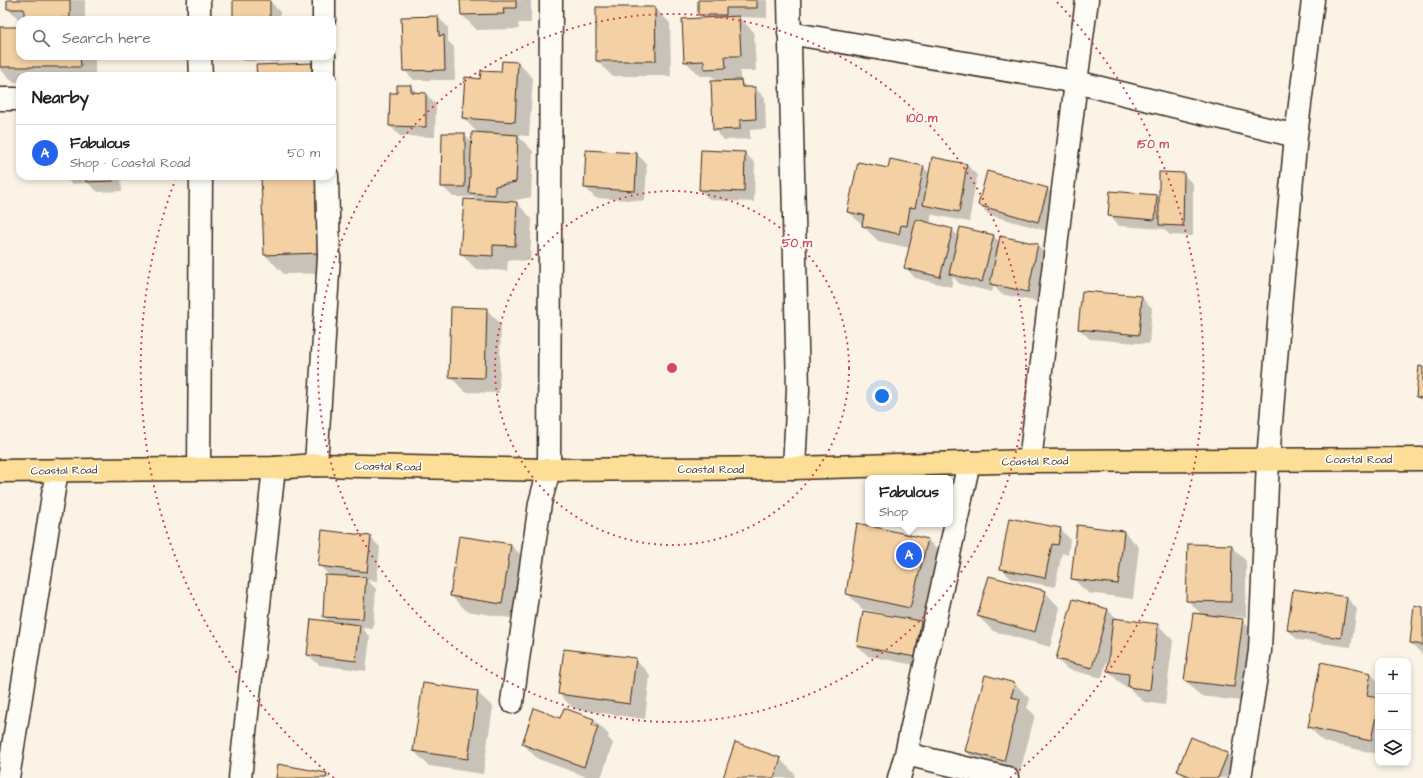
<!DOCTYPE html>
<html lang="en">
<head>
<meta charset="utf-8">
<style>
	body { margin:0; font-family:"Architects Daughter",sans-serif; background:#f2f2f2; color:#202124 }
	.controls { position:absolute; right:12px; bottom:12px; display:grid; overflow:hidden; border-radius:8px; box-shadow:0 2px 6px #0003 }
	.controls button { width:36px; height:36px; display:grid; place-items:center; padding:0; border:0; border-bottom:1px solid #e0e0e0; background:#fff; color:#202124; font:20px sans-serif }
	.you { position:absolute; left:882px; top:396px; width:14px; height:14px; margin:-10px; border:3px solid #fff; border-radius:50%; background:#1a73e8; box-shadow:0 0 0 6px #1a73e833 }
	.badge { display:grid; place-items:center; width:26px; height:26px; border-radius:50%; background:#2563eb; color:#fff; font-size:13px; font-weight:700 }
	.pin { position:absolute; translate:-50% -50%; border:2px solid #fff; box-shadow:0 1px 4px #0006 }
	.popup { position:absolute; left:865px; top:475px; width:88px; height:52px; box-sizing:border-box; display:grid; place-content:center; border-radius:8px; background:#fff; filter:drop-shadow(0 1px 3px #0005); font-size:13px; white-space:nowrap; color:#757577 }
	.popup b { font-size:15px; color:#202124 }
	.popup::after { content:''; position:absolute; left:50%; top:100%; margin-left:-8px; border:8px solid transparent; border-top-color:#fff }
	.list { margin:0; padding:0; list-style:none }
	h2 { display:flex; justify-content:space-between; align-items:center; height:52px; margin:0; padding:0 16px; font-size:17px }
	h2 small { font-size:13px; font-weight:400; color:#757577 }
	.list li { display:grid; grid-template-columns:26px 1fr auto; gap:12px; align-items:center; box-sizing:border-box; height:56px; padding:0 16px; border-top:1px solid #e0e0e0 }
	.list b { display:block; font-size:15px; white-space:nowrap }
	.list p { margin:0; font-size:13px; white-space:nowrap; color:#757577 }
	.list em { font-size:13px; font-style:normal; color:#757577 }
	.icon { flex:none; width:22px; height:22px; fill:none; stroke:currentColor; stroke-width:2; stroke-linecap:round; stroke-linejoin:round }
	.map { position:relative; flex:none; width:1423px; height:778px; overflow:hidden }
	.search { position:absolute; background:#fff; box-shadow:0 2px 6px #0003; left:16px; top:16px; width:320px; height:44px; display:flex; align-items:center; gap:10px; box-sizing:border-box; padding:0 14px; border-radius:12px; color:#757577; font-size:15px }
	.panel { position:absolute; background:#fff; box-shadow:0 2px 6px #0003; left:16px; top:72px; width:320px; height:108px; border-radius:12px }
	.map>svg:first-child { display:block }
	.shadow { fill:#0003 }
	.building { fill:#f4d1a4; stroke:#3b2a1e }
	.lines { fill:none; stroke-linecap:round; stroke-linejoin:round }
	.minor-casing { stroke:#3b2a1e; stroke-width:25 }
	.tertiary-casing { stroke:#3b2a1e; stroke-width:25 }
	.primary-casing { stroke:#3b2a1e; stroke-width:25 }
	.minor { stroke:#fdfcf7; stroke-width:22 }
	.tertiary { stroke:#fdfcf7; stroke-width:22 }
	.primary { stroke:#fdde96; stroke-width:22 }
	.ring { fill:none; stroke:#d1495b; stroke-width:2; stroke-dasharray:2 4 }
	.labels { text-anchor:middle; stroke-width:3.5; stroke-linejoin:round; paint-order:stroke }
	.street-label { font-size:11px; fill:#3b2a1e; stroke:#fdfcf7 }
	.centre { fill:#d1495b; stroke:#fdfcf7; stroke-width:2 }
	.ring-label { font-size:12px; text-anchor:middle; font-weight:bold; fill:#d1495b; stroke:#fdfcf7; stroke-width:3.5; stroke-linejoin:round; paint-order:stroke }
</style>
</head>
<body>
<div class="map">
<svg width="1423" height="778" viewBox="0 0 1423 778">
	<rect width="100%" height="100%" fill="#fbf3e6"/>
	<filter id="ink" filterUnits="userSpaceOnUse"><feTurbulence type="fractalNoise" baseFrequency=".025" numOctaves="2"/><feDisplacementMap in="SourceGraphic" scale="8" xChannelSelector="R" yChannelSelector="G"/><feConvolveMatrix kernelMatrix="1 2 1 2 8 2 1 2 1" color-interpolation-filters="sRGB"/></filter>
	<g filter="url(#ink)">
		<!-- shadow -->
		<path class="shadow" d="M 8,0 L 85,0 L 85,20 L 20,21 L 8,8 Z
			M 244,0 L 270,1 L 280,12 L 280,20 L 234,20 Z
			M 461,0 L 531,0 L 531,23 L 518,23 L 519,29 L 477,30 L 462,15 Z
			M 699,0 L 767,0 L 767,18 L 739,17 L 754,32 L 756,71 L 740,71 L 740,81 L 748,88 L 755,88 L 765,98 L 766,129 L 750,130 L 750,139 L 724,140 L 714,129 L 718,82 L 712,76 L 700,76 L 685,61 L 703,19 L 699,15 Z
			M 597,8 L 655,8 L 670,23 L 671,76 L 612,76 L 597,61 Z
			M 438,17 L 448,27 L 448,41 L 454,47 L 455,80 L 414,80 L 404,70 Z
			M 0,28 L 20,28 L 20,56 L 95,56 L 95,76 L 20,76 L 20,82 L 13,82 L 0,69 Z
			M 238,56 L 279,56 L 279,62 L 243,61 Z
			M 503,62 L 518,63 L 533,78 L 529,136 L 517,135 L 533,151 L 531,197 L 506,202 L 517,203 L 532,219 L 530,261 L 508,260 L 507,271 L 476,269 L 461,254 L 478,201 L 475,197 L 453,197 L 442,186 L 464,134 L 473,143 L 479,134 L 463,118 L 481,80 L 502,73 Z
			M 311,64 L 324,76 L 258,76 Z
			M 410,86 L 418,94 L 426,94 L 436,105 L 435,137 L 400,136 L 390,126 Z
			M 332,111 L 338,273 L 284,274 L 265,255 L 262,176 L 332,176 Z
			M 702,151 L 745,153 L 755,163 L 754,202 L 710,200 L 700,190 Z
			M 637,154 L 647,164 L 645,201 L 595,198 L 585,187 Z
			M 933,158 L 967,165 L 977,175 L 969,222 L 934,215 L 932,213 L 930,224 L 952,230 L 959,237 L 993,236 L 1000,242 L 1037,245 L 1047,256 L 1038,302 L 1001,294 L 994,286 L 992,292 L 960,284 L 953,277 L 951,287 L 915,278 L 905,267 L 910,248 L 878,241 L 849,212 L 889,169 L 923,167 L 930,173 Z
			M 1183,174 L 1193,184 L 1193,236 L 1170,235 L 1164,229 L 1119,226 L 1109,215 L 1156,196 L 1160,199 Z
			M 64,176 L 121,176 L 122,191 L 98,192 L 88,183 L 71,184 Z
			M 1047,189 L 1057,199 L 1048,231 L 989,215 L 979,205 Z
			M 1141,297 L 1152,308 L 1149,344 L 1090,339 L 1079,329 Z
			M 486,309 L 501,324 L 499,393 L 465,392 L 450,376 Z
			M 1423,368 L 1423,402 L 1417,397 Z
			M 1078,527 L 1124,532 L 1139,547 L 1133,599 L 1088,593 L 1072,578 Z
			M 1060,529 L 1070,539 L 1068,555 L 1062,553 L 1055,587 L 1011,579 L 1001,568 Z
			M 370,537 L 380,547 L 377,581 L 367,580 L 376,589 L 373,629 L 362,628 L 370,637 L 366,671 L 319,665 L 308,655 L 330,623 L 324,616 L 330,576 L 320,566 Z
			M 460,537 L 511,545 L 526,560 L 517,619 L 467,611 L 451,596 Z
			M 927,539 L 942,555 L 925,622 L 919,621 L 930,633 L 925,667 L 868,656 L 858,646 L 900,619 L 900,617 L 862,609 L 847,593 Z
			M 1231,546 L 1246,561 L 1246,617 L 1222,616 L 1222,618 L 1242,620 L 1258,636 L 1249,702 L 1200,696 L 1185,680 L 1202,615 L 1187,600 Z
			M 1294,590 L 1347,598 L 1357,609 L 1351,647 L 1298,640 L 1288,630 Z
			M 1045,592 L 1060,608 L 1050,647 L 993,631 L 978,616 Z
			M 1073,600 L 1108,610 L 1119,620 L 1158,625 L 1173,640 L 1165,705 L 1144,702 L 1128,687 L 1123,686 L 1108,671 L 1110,656 L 1108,655 L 1102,678 L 1067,669 L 1057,659 Z
			M 1423,608 L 1423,655 L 1411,643 Z
			M 635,659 L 650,675 L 645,719 L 574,709 L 559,694 Z
			M 1322,663 L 1371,674 L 1378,681 L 1378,754 L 1324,742 L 1309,727 Z
			M 1014,683 L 1030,699 L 1027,708 L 1035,715 L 1019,776 L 981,766 L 966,751 Z
			M 477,692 L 493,707 L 483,774 L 429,766 L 414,751 Z
			M 561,719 L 593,719 L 609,735 L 608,738 L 613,743 L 601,778 L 590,778 L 538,759 L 523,744 Z
			M 1192,739 L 1228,754 L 1238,765 L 1232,778 L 1186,778 L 1178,770 Z
			M 780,759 L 795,774 L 794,778 L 724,778 Z
			M 326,774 L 331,778 L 277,778 Z"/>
		<!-- building -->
		<path class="building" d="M 7,0 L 70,0 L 70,18 L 24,19 L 24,9 L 7,9 Z
			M 233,0 L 270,0 L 270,20 L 233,20 Z
			M 460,0 L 516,0 L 516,8 L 503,8 L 504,14 L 461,15 Z
			M 698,0 L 757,0 L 757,8 L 726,8 L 726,15 L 698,15 Z
			M 596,7 L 655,7 L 656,61 L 596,61 Z
			M 438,16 L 439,36 L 444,35 L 445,70 L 403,71 L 401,17 Z
			M 739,16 L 741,56 L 725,56 L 726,68 L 704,69 L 704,61 L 684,62 L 682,19 Z
			M 0,27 L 20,27 L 20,56 L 80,56 L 81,67 L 0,67 Z
			M 502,61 L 518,62 L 515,122 L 462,118 L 465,77 L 480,79 L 481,71 L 501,72 Z
			M 312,63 L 312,76 L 257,76 L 256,65 Z
			M 741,80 L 742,87 L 755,87 L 756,119 L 740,120 L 740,129 L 713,130 L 711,81 Z
			M 397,85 L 411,85 L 411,92 L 426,93 L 426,127 L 389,126 L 390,93 L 397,93 Z
			M 472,132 L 518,135 L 516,182 L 495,186 L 495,195 L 469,193 Z
			M 442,133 L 465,133 L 465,187 L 441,187 Z
			M 586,150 L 637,153 L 635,191 L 584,188 Z
			M 701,150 L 745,152 L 744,192 L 699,190 Z
			M 932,157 L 967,164 L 959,212 L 923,205 Z
			M 890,159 L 924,166 L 915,208 L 910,207 L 907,226 L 901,225 L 899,234 L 862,226 L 864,215 L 847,212 L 858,162 L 888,168 Z
			M 987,171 L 1048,188 L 1038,222 L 978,205 Z
			M 1159,172 L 1184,173 L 1183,226 L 1159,225 Z
			M 86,176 L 112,176 L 113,181 L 86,182 Z
			M 261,176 L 316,176 L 319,253 L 264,255 Z
			M 1110,191 L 1157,195 L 1155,220 L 1108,216 Z
			M 464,199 L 517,202 L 515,246 L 493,245 L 493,256 L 460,254 Z
			M 916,219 L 953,229 L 940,277 L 904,268 Z
			M 960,227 L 994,235 L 982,282 L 949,274 Z
			M 1000,236 L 1038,244 L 1028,292 L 990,284 Z
			M 1082,291 L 1142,296 L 1139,335 L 1078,329 Z
			M 451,307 L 487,308 L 485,378 L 449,377 Z
			M 1419,366 L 1423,367 L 1423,398 L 1416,397 Z
			M 1009,518 L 1061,528 L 1058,545 L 1052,544 L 1045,578 L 1000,569 Z
			M 857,523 L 928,539 L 910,608 L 846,594 Z
			M 1077,525 L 1124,531 L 1118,584 L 1071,579 Z
			M 322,530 L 371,536 L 367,572 L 318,566 Z
			M 459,536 L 511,544 L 502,604 L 450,596 Z
			M 1188,544 L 1232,545 L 1231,602 L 1186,601 Z
			M 325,575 L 366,577 L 363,619 L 323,617 Z
			M 989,576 L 1046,591 L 1035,632 L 977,616 Z
			M 1293,589 L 1347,597 L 1341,638 L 1287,630 Z
			M 1073,599 L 1108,609 L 1092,668 L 1056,659 Z
			M 1414,605 L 1423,607 L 1423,645 L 1410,643 Z
			M 863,611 L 921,621 L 915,657 L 857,646 Z
			M 1193,613 L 1243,619 L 1234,687 L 1184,681 Z
			M 1113,618 L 1158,624 L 1150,690 L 1128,687 L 1129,674 L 1107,671 Z
			M 311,619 L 360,625 L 356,661 L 307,655 Z
			M 564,649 L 636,658 L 630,704 L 558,694 Z
			M 1321,662 L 1371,673 L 1367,695 L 1378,697 L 1378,706 L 1371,741 L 1308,727 Z
			M 985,675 L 1015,683 L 1011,697 L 1020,699 L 1004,761 L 965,751 Z
			M 423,683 L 478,691 L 468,759 L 413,751 Z
			M 534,708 L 560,718 L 564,708 L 594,719 L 592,725 L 598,727 L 584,767 L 522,744 Z
			M 1191,737 L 1228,753 L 1218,778 L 1194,778 L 1177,771 Z
			M 735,742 L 781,758 L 774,778 L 723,778 Z
			M 278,764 L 327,773 L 326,778 L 276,778 Z"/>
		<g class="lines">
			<!-- minor casing -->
			<g class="minor-casing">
				<path id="minor" d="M 199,0 L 199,20
					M 324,20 L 324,0
					M 789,33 L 1076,82 L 1296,136
					M 200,56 L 201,76
					M 324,56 L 324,76
					M 0,99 L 20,99
					M 1030,461 L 1076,82 L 1087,0
					M 316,465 L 329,257 L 327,176
					M 199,468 L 201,176
					M 512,702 L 540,503 L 549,470 L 551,0
					M 906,754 L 1007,778
					M 8,778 L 57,470
					M 240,778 L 274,468
					M 899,778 L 906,754 L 969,462
					M 1240,778 L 1260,651 L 1268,460 L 1281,297 L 1296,136 L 1313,0"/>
			</g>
			<!-- tertiary casing -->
			<g class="tertiary-casing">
				<path id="tertiary" d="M 789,0 L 798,390 L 794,468"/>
			</g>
			<!-- primary casing -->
			<g class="primary-casing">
				<path id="primary" d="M 0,471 L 274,468 L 316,465 L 549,470 L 794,468 L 1030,461 L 1423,459"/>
			</g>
			<!-- minor -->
			<use href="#minor" class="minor"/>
			<!-- tertiary -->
			<use href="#tertiary" class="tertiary"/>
			<!-- primary -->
			<use href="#primary" class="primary"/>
		</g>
	</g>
	<!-- distance rings -->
	<g class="ring">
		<circle cx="672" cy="368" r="177"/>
		<circle cx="672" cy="368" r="354"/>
		<path d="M334 778A531 531 0 0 1 176 178M1057 2A531 531 0 0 1 1010 778"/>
	</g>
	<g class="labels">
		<!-- street labels -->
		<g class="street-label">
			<text x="1359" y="463">Coastal Road</text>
			<text transform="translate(1035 461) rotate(-1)" y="4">Coastal Road</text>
			<text transform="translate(388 466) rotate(1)" y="4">Coastal Road</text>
			<text x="711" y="473">Coastal Road</text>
			<text transform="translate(64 470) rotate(-1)" y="4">Coastal Road</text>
		</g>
	</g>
	<circle cx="672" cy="368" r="6" class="centre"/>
	<g class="ring-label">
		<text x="922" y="122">100 m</text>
		<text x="1153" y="148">150 m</text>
		<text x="797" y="247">50 m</text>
	</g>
</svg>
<div class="controls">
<button>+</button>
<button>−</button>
<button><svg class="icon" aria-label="layers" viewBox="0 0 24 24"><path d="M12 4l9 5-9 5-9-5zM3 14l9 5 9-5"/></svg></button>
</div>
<div class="you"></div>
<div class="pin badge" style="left:909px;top:555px">A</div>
<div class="popup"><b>Fabulous</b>Shop</div>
<div class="search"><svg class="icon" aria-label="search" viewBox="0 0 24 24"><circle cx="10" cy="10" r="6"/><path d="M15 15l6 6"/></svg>Search here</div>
<section class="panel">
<h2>Nearby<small></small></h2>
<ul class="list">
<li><span class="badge">A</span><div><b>Fabulous</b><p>Shop · Coastal Road</p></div><em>50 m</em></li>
</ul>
</section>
</div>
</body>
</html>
